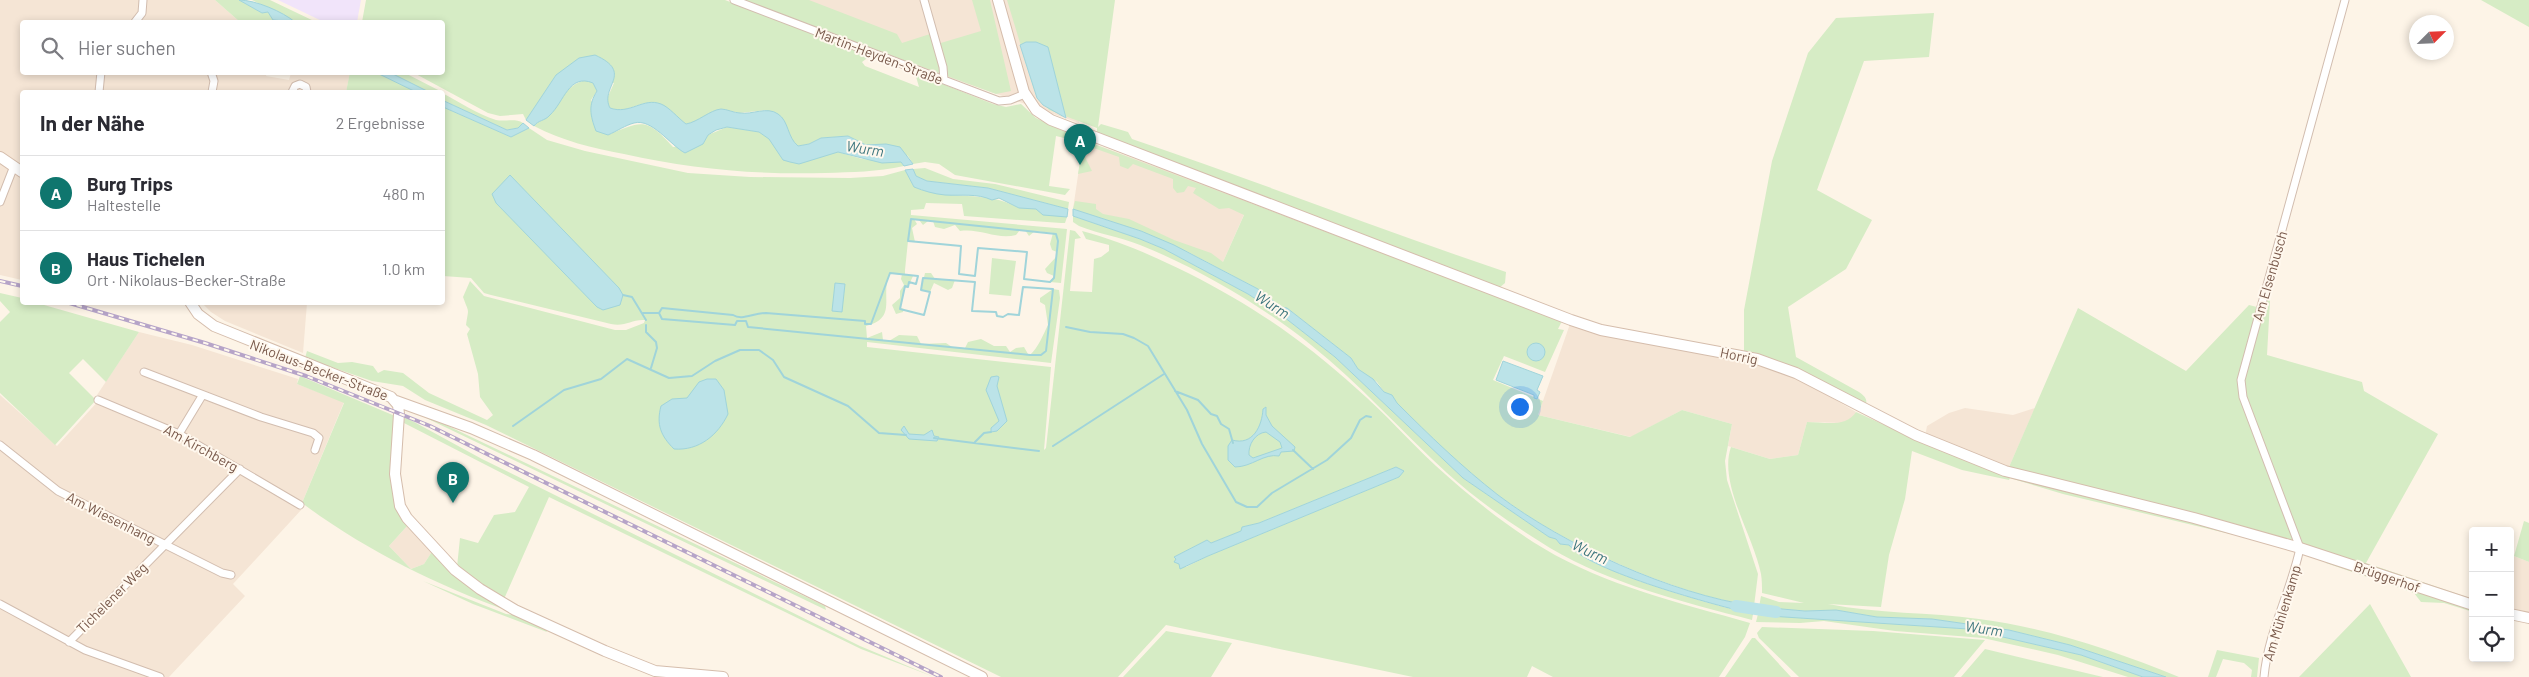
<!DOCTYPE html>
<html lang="de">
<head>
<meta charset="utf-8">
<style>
	body { margin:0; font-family:Barlow,sans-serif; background:#f7f7f7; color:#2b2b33 }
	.controls { position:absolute; right:15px; bottom:15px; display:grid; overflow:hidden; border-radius:5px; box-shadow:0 2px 8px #0003 }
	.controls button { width:45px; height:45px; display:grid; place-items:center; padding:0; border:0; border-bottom:1px solid #e1e1e2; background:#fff; color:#2b2b33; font:25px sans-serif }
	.compass { position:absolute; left:2409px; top:15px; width:45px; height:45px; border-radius:50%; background:#fff; box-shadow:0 2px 8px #0003; rotate:66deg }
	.you { position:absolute; left:1519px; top:406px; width:18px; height:18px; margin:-12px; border:4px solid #fff; border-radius:50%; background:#1a73e8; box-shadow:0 0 0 8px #1a73e833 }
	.badge { display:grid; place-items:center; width:32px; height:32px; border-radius:50%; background:#0f766e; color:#fff; font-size:16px; font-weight:700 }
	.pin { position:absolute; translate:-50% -41px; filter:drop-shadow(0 1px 2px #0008) }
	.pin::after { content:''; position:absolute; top:26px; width:18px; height:15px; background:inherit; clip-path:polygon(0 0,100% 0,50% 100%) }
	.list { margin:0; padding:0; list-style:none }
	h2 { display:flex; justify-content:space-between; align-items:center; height:65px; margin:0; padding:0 20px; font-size:21px }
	h2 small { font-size:16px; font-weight:400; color:#7c7c81 }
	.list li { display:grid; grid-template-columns:32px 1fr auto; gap:15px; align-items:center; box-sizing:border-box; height:75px; padding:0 20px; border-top:1px solid #e1e1e2 }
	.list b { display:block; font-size:19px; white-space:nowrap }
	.list p { margin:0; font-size:16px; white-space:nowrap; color:#7c7c81 }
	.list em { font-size:16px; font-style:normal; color:#7c7c81 }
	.icon { flex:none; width:28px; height:28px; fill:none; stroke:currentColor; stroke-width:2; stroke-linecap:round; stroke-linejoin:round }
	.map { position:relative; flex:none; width:2529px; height:677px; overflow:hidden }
	.search { position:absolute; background:#fff; box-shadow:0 2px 8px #0003; left:20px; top:20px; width:425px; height:55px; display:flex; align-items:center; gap:12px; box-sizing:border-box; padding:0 18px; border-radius:5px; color:#7c7c81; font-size:19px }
	.panel { position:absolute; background:#fff; box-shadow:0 2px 8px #0003; left:20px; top:90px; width:425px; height:215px; border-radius:5px }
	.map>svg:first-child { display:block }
	.residential { fill:#f5e5d5 }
	.education { fill:#f1e4fa }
	.green { fill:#d6ecc5; fill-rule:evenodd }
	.water { fill:#bbe3e8; stroke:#a0d4da; fill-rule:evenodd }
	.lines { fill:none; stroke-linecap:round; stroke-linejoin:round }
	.stream { stroke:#a0d4da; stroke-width:2 }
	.river { stroke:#bbe3e8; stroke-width:12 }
	.street-casing { stroke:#d2bdaf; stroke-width:9 }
	.secondary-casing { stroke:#d5bdac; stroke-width:12 }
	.street { stroke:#fff; stroke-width:7 }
	.secondary { stroke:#fff; stroke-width:10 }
	.rail-casing { stroke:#b6a4c8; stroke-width:4 }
	.rail { stroke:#fff8ee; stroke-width:2; stroke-dasharray:5.5; stroke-linecap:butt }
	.labels { text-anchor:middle; stroke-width:4; stroke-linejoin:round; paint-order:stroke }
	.street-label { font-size:14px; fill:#78584a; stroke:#fff8ee }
	.water-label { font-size:15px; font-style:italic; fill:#3d767e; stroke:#fff8ee }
</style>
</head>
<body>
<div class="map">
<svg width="2529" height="677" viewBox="0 0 2529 677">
	<rect width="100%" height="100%" fill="#fdf4e7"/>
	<!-- residential -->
	<path class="residential" d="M 0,0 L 215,0 L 240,22 L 22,22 L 22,72 L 267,72 L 266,76 L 289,80 L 291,73 L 350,73 L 346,92 L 22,92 L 22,280 L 0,275 Z
		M 760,0 L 1097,0 L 1079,123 L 867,48 Z
		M 1086,141 L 1250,201 L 1223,262 L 1188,252 L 1141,231 L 1073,209 L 1083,142 Z
		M 202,303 L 307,303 L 303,353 L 225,321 L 211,312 Z
		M 1570,324 L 1739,359 L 1793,375 L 1856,412 L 1851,420 L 1842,423 L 1807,422 L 1798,455 L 1770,459 L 1728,446 L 1732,424 L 1682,410 L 1631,437 L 1538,415 Z
		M 139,332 L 192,345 L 298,379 L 297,384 L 344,402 L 302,503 L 302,509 L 233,584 L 245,596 L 169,677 L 0,677 L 0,395 L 57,446 L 101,398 L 97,395 Z
		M 1965,408 L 2013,415 L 2035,408 L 2009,467 L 1925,437 L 1927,426 L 1949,413 Z
		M 408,525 L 433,550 L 424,564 L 411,569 L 389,546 Z
		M 2514,556 L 2529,562 L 2529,615 L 2510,611 L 2510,568 Z"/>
	<!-- education -->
	<path class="education" d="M 278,0 L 361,0 L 357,22 L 324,22 Z"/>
	<!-- green -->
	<path class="green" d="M 215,0 L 239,0 L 262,13 L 268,12 L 272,18 L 282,22 L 240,22 Z
		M 252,0 L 270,0 L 316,22 L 295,22 Z
		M 366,0 L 725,0 L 870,56 L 862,62 L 865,66 L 919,87 L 915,73 L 993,104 L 1006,107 L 1021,104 L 1036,118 L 1076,137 L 1076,141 L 1056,136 L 1049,186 L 1070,189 L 1065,195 L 955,175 L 939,164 L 925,162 L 913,164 L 908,156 L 886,144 L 866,145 L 848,136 L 821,138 L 809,144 L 798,146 L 791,140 L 786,125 L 766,110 L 740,113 L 720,109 L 695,122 L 686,124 L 676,117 L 645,103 L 620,111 L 610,108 L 606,101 L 614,83 L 556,75 L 526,120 L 523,114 L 500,116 L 488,113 L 414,73 L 442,72 L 442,22 L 362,22 Z
		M 740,0 L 809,0 L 897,34 L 902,43 L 930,34 L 934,45 L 981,31 L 972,0 L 990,0 L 1011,91 L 996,94 Z
		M 1007,0 L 1115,0 L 1098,127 L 1101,124 L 1128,132 L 1132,139 C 1257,181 1381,230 1506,272 L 1505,283 L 1499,288 L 1097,133 L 1097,128 L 1049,110 L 1041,100 L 1034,89 Z
		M 2481,0 L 2529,0 L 2529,27 Z
		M 1934,13 L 1929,57 L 1864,61 L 1817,190 L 1872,220 L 1846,269 L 1788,307 L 1796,357 L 1859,392 C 1866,397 1868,400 1865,408 L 1744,353 L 1744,310 L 1772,161 L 1808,53 L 1836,18 Z
		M 350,72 L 377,73 L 416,92 L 346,92 Z
		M 391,73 L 405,73 L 442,92 L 429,92 Z
		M 585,80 L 593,83 L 597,91 L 591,100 L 608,135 C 642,121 646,117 673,147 L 703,144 L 708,135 L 727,127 L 759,132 L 769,138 L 783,160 L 838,152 L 862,159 L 901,162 L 904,166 C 877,172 852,172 825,173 C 757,175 691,169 624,154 C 593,148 562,141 534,126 C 537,121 542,122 546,117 C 560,102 565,86 585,80 Z
		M 442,93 C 460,102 477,114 496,120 C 505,122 515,118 523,123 L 518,128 L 507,130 L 442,100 Z
		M 443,107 L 511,137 L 529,128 L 547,140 L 585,151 L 688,173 L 750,177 L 850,178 L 883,176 L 905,170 L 914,187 C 950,202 985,189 1019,208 C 1031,205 1053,215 1067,217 L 1065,223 L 1061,223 L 964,216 L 962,204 L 926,203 L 924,209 L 911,210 L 911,215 L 1067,229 L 1061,283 L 1050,282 L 1054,276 L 1047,273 L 1045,269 L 1057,256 L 1057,252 L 1052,250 L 1050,244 L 1053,233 L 1035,231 L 1029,236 L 1025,230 L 1020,230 L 1016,235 C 997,240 980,228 960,231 L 955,225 L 944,229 L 935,227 L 933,221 L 928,221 L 923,225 L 919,220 L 914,219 L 917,224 L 912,228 L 915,242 L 908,241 L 905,270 L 905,275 L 913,276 L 908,287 L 905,287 L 900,308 L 904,309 L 903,312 L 896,314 L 892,305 L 900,298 L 900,291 L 904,285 L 901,279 L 902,274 L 890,273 C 879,295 899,318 866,326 L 867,338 L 882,332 L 883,340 L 889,341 L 899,335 L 917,336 L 921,344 L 946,343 L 952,347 L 965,348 L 968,342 L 981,339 L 994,346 L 1006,346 L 1010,352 L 1016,348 L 1024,347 L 1028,354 L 1030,355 C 1038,348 1043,335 1048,325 L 1045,305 L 1040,302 L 1040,298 L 1053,289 L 1059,290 L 1060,298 L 1051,363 L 867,342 L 867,347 L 1051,367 L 1044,450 L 1046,448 L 1070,230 L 1075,231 L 1081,238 L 1075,239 L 1070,291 L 1092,292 L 1094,259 L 1101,257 L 1109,251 L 1109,245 L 1086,239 L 1082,231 C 1120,241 1153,256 1188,273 C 1253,306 1303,340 1357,389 C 1385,413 1409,441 1436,466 C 1469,496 1505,525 1543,548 C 1606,586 1681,603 1750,623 L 1745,637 L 1719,677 L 1553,677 L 1532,666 L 1527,677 L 1413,677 L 1166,625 L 1118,677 L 1001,677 L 486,425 L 425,400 L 403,386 L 372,381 L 305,358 L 307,351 L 338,363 L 352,362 L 373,366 L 378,373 L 384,370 L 403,373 L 429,393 L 487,420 L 493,415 L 480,397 L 478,374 L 467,334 L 470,329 L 466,325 C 469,306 469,314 463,297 L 470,281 L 484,296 L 615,330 L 626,330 L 644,323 L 645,320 C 631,319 626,327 611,324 L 491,295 L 484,293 L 471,278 L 443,276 ZM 1396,467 L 1403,471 L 1399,477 L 1208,556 L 1186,567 L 1174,557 L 1207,540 L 1211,543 L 1241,531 L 1242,527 L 1259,523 Z
		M 1086,141 L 1562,321 L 1558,329 L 1564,330 L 1545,372 L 1504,356 L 1493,380 L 1543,401 L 1538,415 L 1630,437 L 1682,410 L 1732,424 L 1725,461 L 1727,480 L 1758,574 L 1754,606 C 1673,594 1563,544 1498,495 C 1461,467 1429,435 1397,403 L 1393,397 L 1384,392 L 1377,382 L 1358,369 L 1351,358 L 1287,308 L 1281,307 L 1258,289 L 1188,252 L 1141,231 L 1073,209 L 1075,201 L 1096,204 L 1096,209 L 1103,214 L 1129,219 L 1174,240 L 1211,253 L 1223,262 L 1244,215 L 1229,208 L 1219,209 L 1193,193 L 1196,188 L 1188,186 L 1184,192 L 1177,193 L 1173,188 L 1173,179 L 1133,164 L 1128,169 L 1120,166 L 1119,157 L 1085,145 L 1082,151 L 1092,171 L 1078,174 L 1083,142 Z
		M 925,168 L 953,179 L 995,184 L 1069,202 L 1068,209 L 988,188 L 927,181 L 916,176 L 913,169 Z
		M 1073,216 L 1140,239 L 1164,249 L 1248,294 L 1284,317 L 1335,357 L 1463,478 L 1549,537 L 1556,539 L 1560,544 L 1569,545 C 1586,570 1719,607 1753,614 L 1752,620 C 1683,602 1611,584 1550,548 C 1514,526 1478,501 1447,473 C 1401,431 1360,384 1311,345 C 1264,307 1196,267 1140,245 C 1120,237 1099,234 1079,226 L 1073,222 Z
		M 992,258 L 1016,261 L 1011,296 L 989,294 Z
		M 925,273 L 931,273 L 935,279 L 955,280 L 952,288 L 948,290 L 934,283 L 930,292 L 921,290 Z
		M 0,293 L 22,298 L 22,302 L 37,303 L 139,332 L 106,382 L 83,359 L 69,373 L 96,400 L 55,445 L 0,393 L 0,322 L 10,312 L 0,301 Z
		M 2268,295 L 2270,301 L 2267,355 L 2362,382 L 2364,391 L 2438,434 L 2366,563 L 2473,599 L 2473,603 L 2244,527 L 2009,467 L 2078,308 L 2186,371 L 2249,305 L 2257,307 L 2246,350 Z
		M 300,376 L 395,416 L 391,476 L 408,525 L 389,546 L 411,569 L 424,564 L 433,550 L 508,611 C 435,584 365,550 302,503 L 344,403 L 297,384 Z
		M 1856,412 L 1913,438 L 2127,504 L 2289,548 L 2292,551 L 2251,539 L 2063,494 L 2010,478 L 2009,480 L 1962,470 L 1912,451 L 1905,499 L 1889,555 L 1881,607 L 1828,604 C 1878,614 1929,612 1979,619 C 2048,628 2115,651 2179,677 L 2166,677 L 2070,645 L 2009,630 L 1932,619 L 1877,617 L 1836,610 L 1805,611 L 1759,607 L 1761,596 L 1779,602 L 1804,603 L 1762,593 C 1762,587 1762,580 1761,574 C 1754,537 1718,483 1731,447 L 1770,459 L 1798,455 L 1807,422 C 1824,422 1846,428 1856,412 Z
		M 423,414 L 825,606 L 826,610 L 422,416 Z
		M 405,417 L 482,459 L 860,646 L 934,677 L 861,649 L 549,497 L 504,599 L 457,567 L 460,538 L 478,543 L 494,515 L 515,512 L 529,487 L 404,423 Z
		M 2524,521 L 2529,523 L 2529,562 L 2514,556 Z
		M 2324,559 L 2473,608 L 2473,612 L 2444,603 L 2421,602 L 2414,593 L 2326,563 Z
		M 423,581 L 506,614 L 516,615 L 546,630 L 547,632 L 473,604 Z
		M 2370,604 L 2411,677 L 2299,677 Z
		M 1758,614 L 1968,629 L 2081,655 L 2143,677 L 2128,677 L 2058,655 L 1983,638 L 1895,631 L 1824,621 L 1800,623 L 1756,622 Z
		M 1762,627 L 1873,631 L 1985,640 L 1954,677 L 1799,677 L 1759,638 L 1757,633 Z
		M 1166,631 L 1232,643 L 1211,677 L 1123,677 Z
		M 1752,638 L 1755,638 L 1791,677 L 1725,677 Z
		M 1985,649 L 2103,677 L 1961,677 Z
		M 2217,650 L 2259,658 L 2257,677 L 2251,677 L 2252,670 L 2244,663 L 2223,659 L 2216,677 L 2208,677 Z"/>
	<!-- water -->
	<path class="water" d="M 239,0 C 256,0 283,12 295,22 L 273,20 L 268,12 L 262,13 Z
		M 1026,42 L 1036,42 L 1048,47 L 1066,118 L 1043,105 L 1037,98 L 1020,45 Z
		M 595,55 C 635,73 599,87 610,108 C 630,115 643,97 661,104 C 669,107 678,118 686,124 C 698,122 710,110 721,109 C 727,109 734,113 740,113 C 752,115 767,106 778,114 C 789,121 787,137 798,146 L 809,144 L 821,138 L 848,136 L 866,145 L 886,144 L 900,147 L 913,164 L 904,166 L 901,162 L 882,163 L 838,152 L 799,164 L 790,162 L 783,160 L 769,139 L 759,132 L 727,127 L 716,130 L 708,135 L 703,144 L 685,153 C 670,145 652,118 634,123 C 626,125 617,131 608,135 L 596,131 C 590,115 588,105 597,91 L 593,83 C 569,73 564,102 550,115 C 545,121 538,120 534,126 L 526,120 L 556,75 L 579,58 Z
		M 377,73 L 391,73 L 429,92 L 416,92 Z
		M 442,100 L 507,130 L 518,128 L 523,123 L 529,128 L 511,137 L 443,107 Z
		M 913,169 L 916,176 L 927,181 L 988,188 L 1068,209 L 1067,217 L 1043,215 L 1036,209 L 1019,208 L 999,198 L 992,200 C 977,193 961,196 945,195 C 934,194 924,191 914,187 L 905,170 Z
		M 510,175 L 619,288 L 623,295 L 620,305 L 603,310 L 597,307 L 496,203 L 492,194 Z
		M 1073,209 L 1141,231 L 1174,245 L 1258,289 L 1281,307 L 1287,308 L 1351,358 L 1358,369 L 1373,379 L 1384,392 L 1392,395 L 1397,403 C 1429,435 1462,467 1498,495 C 1564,545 1671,594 1754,606 L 1753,614 C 1718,606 1588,571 1569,545 L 1560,544 L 1556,539 L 1549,537 L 1463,478 L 1335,357 L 1284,317 L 1248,294 L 1164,249 L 1140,239 L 1073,216 Z
		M 835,283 L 845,284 L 842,312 L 832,311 Z
		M1527 352a9 9 0 1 1 18 0a9 9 0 1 1-18 0Z
		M 1503,361 L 1543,376 L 1537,390 L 1540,392 L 1537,399 L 1534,398 L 1534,395 L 1496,380 Z
		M 997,376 L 999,377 L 997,386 L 1007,421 L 997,431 L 991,432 L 991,428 L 999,421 L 986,390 L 991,377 Z
		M 707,379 L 716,379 L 724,390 L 728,414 C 718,435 699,451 674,449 C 661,436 656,425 661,406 L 672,399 L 687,398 L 699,382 Z
		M 1266,407 L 1266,415 L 1272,426 L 1295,447 L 1294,451 L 1281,452 L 1279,456 C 1264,453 1252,467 1235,467 L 1228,460 L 1228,446 L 1232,440 C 1253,446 1262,426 1263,409 ZM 1266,432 L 1280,442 L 1282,448 L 1253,458 L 1249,455 C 1248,445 1255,433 1266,432 Z
		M 904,426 L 909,434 L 924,435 L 932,430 L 934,436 L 939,437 L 937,441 L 909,439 L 901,430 Z
		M 1396,467 L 1404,471 L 1399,477 L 1208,556 L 1180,569 L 1179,564 L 1174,562 L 1176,559 L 1174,557 L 1207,540 L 1211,543 L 1241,531 L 1242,527 L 1259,523 Z
		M 1759,607 L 1805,611 L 1836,610 L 1877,617 L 1932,619 L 2009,630 L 2070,645 L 2166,677 L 2143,677 L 2081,655 L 1968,629 L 1769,616 L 1758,614 Z"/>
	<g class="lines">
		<!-- stream -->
		<path class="stream" d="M 911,219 L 1056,234 L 1058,241 L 1054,278 L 1050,282 L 1024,279 L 1027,252 L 978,248 L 975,276 L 959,274 L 961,246 L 908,241 Z
			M 890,273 L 918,276 L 916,284 L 909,282 L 908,287 L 905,286 L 900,309 L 924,315 L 930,292 L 921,290 L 923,278 L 975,282 L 972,311 L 996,312 L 997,316 L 1003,317 L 1008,314 L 1019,315 L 1023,287 L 1053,289 L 1046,351 L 1041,355 L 1030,355 L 748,327 L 746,321 L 737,321 L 735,325 L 662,319 L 659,313 L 662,308 L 733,315 C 742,321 753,313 766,313 L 865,321 L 865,324 L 871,324 Z
			M 623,295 L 632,297 L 646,320
			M 643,313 L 659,313
			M 646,325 L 646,332 L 656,342 L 657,348 L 651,368
			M 1066,327 L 1090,332 L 1123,334 L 1134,338 L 1148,346 L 1187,410 L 1202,444 L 1236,502 L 1247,507 L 1257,507 L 1272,493 L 1327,460 L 1351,438 L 1360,420 L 1366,416 L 1371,417
			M 1175,391 L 1198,400 L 1211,414 L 1217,416 L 1221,424 L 1229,429 L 1233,443
			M 513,426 L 564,390 L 601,379 L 627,359 L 669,378 L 692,376 L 715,361 L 740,350 L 759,350 L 773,360 L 784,377 L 848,406 L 879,433 L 906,435
			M 934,438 L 1039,451
			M 975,442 L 984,433 L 991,432
			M 1053,446 L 1164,374
			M 1293,450 L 1313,469"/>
		<!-- river -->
		<path class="river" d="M 1736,606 L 1776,612"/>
		<!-- street casing -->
		<g class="street-casing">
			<path id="street" d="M 734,0 L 999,101 L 1010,100 L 1025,94
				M 924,0 L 943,67 L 944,80
				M 135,22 L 142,13 L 143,0
				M 211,72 L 214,81 L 212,92
				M 99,92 L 101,72
				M 292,92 L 295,86 L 300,84 L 306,87 L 307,92
				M 0,202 L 14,166
				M 144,372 L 261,417 L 313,433 L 319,438 L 315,450
				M 98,400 L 179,434 L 300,505
				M 179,434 L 202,396
				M 0,445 L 58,491 L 222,573 L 231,575
				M 0,604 L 85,650 L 160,677
				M 69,642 L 240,469
				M 2264,677 C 2268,632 2291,592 2300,548 L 2243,397 L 2241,380 L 2345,0"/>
		</g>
		<!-- secondary casing -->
		<g class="secondary-casing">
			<path id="secondary" d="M 998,0 L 1024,92 L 1036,110 L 1051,120 L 1571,320 L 1601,330 L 1757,359 L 1796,373 L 1916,435 L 2005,471 L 2194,518 L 2300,548 L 2473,605
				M 0,157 L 22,172
				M 190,302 L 198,314 L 214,326 L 391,397 L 398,405 L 399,414 L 395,474 L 400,506 L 407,518 L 455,570 L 480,589 L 515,610 L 605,651 L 655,671 L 723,677
				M 396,401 L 471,428 L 533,455 L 982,677
				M 2510,614 L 2529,618"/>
		</g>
		<!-- street -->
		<use href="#street" class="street"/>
		<!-- secondary -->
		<use href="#secondary" class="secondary"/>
		<!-- rail casing -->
		<g class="rail-casing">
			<path id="rail" d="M 0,281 L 22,286
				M 66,302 L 205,343 L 306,376 L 430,426 L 941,677"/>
		</g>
		<!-- rail -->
		<use href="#rail" class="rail"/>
	</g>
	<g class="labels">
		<!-- street labels -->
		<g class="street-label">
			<text transform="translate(879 56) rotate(21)" y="5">Martin-Heyden-Straße</text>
			<text transform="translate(2270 276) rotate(-74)" y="5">Am Elsenbusch</text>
			<text transform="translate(1739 356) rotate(12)" y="5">Horrig</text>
			<text transform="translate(319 370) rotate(21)" y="5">Nikolaus-Becker-Straße</text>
			<text transform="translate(201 448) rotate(29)" y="5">Am Kirchberg</text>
			<text transform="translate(111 518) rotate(27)" y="5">Am Wiesenhang</text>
			<text transform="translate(2387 577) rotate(19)" y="5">Brüggerhof</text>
			<text transform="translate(112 598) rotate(-45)" y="5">Tichelener Weg</text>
			<text transform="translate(2282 613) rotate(-73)" y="5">Am Mühlenkamp</text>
		</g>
		<!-- water labels -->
		<g class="water-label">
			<text transform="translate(865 149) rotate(9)" y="5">Wurm</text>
			<text transform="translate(1272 305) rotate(33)" y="5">Wurm</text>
			<text transform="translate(1590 552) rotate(25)" y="5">Wurm</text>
			<text transform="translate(1984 629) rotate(8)" y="5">Wurm</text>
		</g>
	</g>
</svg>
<div class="controls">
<button>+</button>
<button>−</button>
<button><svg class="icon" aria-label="locate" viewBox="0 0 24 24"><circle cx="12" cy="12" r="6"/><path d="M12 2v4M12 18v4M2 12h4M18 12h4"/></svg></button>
</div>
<svg class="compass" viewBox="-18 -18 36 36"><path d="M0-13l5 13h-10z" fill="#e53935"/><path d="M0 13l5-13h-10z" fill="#7c7c81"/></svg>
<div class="you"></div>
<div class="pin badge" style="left:1080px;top:165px">A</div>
<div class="pin badge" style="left:453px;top:503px">B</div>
<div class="search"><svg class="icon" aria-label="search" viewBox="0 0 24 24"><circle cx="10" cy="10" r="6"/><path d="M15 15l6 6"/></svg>Hier suchen</div>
<section class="panel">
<h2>In der Nähe<small>2 Ergebnisse</small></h2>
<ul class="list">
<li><span class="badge">A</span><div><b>Burg Trips</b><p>Haltestelle</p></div><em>480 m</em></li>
<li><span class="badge">B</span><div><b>Haus Tichelen</b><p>Ort · Nikolaus-Becker-Straße</p></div><em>1.0 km</em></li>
</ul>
</section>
</div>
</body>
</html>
